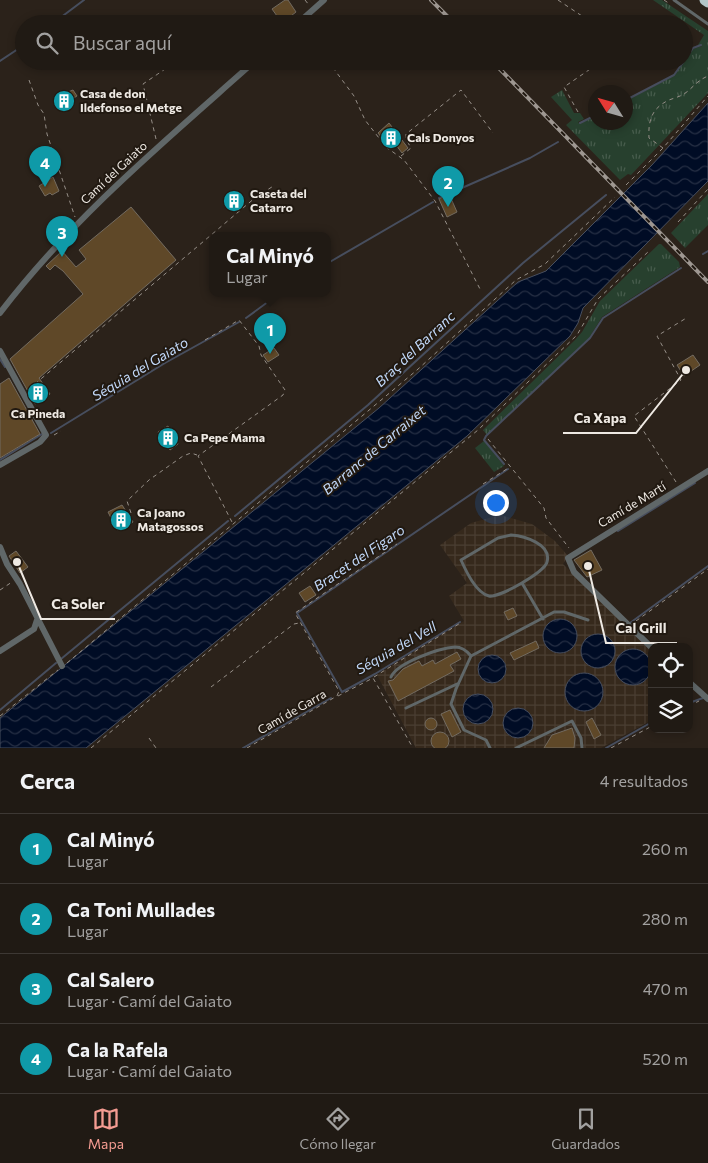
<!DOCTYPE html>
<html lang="es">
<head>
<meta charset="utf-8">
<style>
	body { margin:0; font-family:Commissioner,sans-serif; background:#28231d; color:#f1f3f6 }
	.controls { position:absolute; right:15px; bottom:15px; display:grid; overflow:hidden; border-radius:10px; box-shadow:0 2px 8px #0003 }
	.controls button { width:45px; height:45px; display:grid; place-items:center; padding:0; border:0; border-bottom:1px solid #3d3834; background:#201a14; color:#f1f3f6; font:25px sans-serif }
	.compass { position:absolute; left:588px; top:85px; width:45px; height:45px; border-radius:50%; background:#201a14; box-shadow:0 2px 8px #0003; rotate:307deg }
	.you { position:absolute; left:495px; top:502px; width:18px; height:18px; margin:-12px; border:4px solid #fff; border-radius:50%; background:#1a73e8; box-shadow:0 0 0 8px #1a73e833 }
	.badge { display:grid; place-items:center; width:32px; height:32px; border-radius:50%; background:#f59c92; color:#fff; font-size:16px; font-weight:700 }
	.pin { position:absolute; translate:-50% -41px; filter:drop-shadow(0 1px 2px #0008) }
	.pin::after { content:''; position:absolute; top:26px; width:18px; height:15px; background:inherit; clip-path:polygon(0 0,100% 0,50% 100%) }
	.popup { position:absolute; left:209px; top:232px; width:122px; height:65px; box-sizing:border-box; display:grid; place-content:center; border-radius:10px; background:#201a14; filter:drop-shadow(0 1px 4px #0005); font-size:16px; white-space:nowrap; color:#a2a1a0 }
	.popup b { font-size:19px; color:#f1f3f6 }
	.popup::after { content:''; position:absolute; left:50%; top:100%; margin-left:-10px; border:10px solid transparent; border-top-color:#201a14 }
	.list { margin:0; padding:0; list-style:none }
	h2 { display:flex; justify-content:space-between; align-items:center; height:65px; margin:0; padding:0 20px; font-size:21px }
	h2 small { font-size:16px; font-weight:400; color:#a2a1a0 }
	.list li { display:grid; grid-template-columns:32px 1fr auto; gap:15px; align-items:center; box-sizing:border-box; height:70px; padding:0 20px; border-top:1px solid #3d3834 }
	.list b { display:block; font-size:19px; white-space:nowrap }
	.list p { margin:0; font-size:16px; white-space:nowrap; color:#a2a1a0 }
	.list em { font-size:16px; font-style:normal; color:#a2a1a0 }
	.icon { flex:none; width:28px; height:28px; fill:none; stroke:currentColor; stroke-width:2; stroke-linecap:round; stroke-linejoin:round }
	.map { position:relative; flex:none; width:708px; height:748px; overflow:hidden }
	.search { position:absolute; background:#201a14; box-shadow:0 2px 8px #0003; left:15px; right:15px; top:15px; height:55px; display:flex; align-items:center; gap:12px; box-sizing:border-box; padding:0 18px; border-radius:28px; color:#a2a1a0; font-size:19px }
	.sheet { height:345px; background:#201a14 }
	nav { display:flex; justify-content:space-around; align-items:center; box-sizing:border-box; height:70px; border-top:1px solid #3d3834; background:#201a14; font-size:14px; color:#a2a1a0 }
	nav a { display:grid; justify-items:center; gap:2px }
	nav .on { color:#f59c92 }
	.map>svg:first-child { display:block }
	.industrial { fill:url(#industrial-grid) }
	.grass { fill:url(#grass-tufts) }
	.water { fill:url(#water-waves); stroke:#474e5e }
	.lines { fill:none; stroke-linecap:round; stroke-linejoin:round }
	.stream { stroke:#474e5e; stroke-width:2 }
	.building { fill:#5f4828; stroke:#736b60 }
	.path { stroke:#968f88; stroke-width:1; stroke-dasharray:4 4; stroke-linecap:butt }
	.service { stroke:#606768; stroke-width:3 }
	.minor { stroke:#606768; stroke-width:6 }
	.motorway { stroke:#b3c5c7; stroke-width:11 }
	.rail-casing { stroke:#9e9791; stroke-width:4 }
	.rail { stroke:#211911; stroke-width:2; stroke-dasharray:5.5; stroke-linecap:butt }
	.labels { text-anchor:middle; stroke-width:4; stroke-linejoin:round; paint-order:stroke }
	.poi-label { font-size:12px; font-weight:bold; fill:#eee9e3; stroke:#211911; text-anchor:start }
	.street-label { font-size:12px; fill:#eee9e3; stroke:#211911 }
	.water-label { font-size:14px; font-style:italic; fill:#c2d9fa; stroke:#211911 }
	.leader { fill:none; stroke:#eee9e3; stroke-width:2 }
	.callout-dot { fill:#eee9e3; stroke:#211911; stroke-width:2 }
	.callout-label { font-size:14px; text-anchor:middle; font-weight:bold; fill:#eee9e3; stroke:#211911; stroke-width:4; stroke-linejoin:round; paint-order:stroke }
</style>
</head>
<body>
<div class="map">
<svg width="708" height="748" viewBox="0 0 708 748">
	<defs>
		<pattern id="industrial-grid" width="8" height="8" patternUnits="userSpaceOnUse" patternTransform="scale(1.25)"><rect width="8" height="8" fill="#36291c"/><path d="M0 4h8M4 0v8" fill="none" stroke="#4a3e32"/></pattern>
		<pattern id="grass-tufts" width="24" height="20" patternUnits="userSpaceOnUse" patternTransform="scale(1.25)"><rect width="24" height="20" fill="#27402e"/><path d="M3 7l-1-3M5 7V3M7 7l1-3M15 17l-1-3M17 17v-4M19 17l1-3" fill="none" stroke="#475c4c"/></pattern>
		<pattern id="water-waves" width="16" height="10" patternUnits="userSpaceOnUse" patternTransform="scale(1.25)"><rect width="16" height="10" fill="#000c25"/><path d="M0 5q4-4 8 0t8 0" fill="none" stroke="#262f44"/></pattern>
	</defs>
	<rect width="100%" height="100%" fill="#2b221a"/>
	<!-- industrial -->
	<path class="industrial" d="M 500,515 L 532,524 L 555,541 L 568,556 L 563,564 L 652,652 L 652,720 L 601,748 L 416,748 L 377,675 L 464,621 L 449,596 L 467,583 L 440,545 L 471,523 Z"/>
	<!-- grass -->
	<path class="grass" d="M 653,0 L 662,0 L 708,31 L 708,93 L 631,175 L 628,174 L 620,180 L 566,125 L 572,120 L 551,97 L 562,90 L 574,113 L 580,113 L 584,119 L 578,122 L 580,124 L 595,116 L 596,122 L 626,122 L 626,101 L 674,76 L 693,49 L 702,46 L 698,45 L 704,35 Z
		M 708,194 L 708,225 L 685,248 L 671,233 Z
		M 659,244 L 661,244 L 679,262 L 680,267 L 602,317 L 589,338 L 487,435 L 483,430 L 575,340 L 582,332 L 600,301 Z
		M 484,441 L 504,466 L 494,472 L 475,448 Z"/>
	<!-- water -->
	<path class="water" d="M 708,103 L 708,181 L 583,308 L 578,323 L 570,336 L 467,436 L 86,748 L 0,748 L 0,718 L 379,408 L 518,282 L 546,271 L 652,165 Z
		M543 636a17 17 0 1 1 34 0a17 17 0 1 1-34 0Z
		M581 651a17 17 0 1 1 34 0a17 17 0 1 1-34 0Z
		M615 667a18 18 0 1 1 36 0a18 18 0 1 1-36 0Z
		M478 669a14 14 0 1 1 28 0a14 14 0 1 1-28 0Z
		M565 692a19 19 0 1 1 38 0a19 19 0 1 1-38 0Z
		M463 709a15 15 0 1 1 30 0a15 15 0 1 1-30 0Z
		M503 723a15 15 0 1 1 30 0a15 15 0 1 1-30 0Z"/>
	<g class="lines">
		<!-- stream -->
		<path class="stream" d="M 52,24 L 84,0
			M 0,61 L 24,45
			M 684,61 L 693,48 L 701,45
			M 626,100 L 674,75 L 684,61
			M 580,123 L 596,115
			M 439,198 L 530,158 L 558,142
			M 703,254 L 708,251
			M 328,263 L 433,202
			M 246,318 L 280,293
			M 0,359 L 5,367
			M 51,433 L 165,363 L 239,322
			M 0,460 L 42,434
			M 504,464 L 484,440 L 486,436 L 590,338 L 603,318 L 681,268
			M 235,516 L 368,405 L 523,263 L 606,195
			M 618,531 L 695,483
			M 460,622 L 375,674 L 342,692 L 297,613 L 508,469
			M 630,623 L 708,566
			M 61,659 L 228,521
			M 689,703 L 703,698
			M 0,710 L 56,663
			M 243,748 L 331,698
			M 606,748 L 652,722"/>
	</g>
	<!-- building -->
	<path class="building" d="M 285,0 L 288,0 L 296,12 L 282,23 L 272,9 Z
		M 73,90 L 77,96 L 62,105 L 58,96 Z
		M 389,123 L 408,148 L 402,153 L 396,145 L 390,148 L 378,133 Z
		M 53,177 L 59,191 L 52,195 L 50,193 L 45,196 L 39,186 Z
		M 449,194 L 457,212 L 447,217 L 439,199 Z
		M 131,207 L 176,260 L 39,378 L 50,394 L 35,404 L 10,359 L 83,294 L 63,271 L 55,265 L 50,270 L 46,266 L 62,251 L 76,267 L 86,259 L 79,250 Z
		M 274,348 L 279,355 L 268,362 L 263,355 Z
		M 693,355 L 700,365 L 684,376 L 677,365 Z
		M 9,378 L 40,434 L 0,458 L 0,384 Z
		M 168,426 L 178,444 L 170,450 L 158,432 Z
		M 122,505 L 133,522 L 117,530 L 108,512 Z
		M 591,550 L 602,570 L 587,577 L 574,560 Z
		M 16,551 L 28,567 L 20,573 L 9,556 Z
		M 310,586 L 316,595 L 305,602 L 299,593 Z
		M 513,608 L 517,616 L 508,620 L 504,612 Z
		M 536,641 L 539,648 L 514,660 L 510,653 Z
		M 457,652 L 461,659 L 450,665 L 454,671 L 398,701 L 388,681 L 393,680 L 403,669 L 419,661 L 422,666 L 433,660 L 435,664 Z
		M 450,710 L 461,732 L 452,737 L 441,714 Z
		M425 724a6 6 0 1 1 12 0a6 6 0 1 1-12 0Z
		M 592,718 L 601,735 L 594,739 L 586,722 Z
		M 572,728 L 575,738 L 574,748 L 544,748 L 552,735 Z
		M431 741a9 9 0 1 1 18 0a9 9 0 1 1-18 0Z"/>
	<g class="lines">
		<!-- path -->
		<path class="path" d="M 305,0 L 309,5
			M 558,0 L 594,24
			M 664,0 L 670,4
			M 229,24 L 234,20
			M 328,61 L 354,96 L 365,120 L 386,147 L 404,160 L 435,201 L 480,289
			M 29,80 L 38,105 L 44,114 L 47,134 L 75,217
			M 578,112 L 564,87 L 602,61
			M 156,139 L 143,84 L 177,61
			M 663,148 L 649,138 C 648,120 652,108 669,100 C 674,98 679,97 684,94 C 693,88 696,81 708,76
			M 401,156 L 411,148 L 406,139 L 406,134 L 461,90 L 493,133
			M 626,185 L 663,148 L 708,96
			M 678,222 L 708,189
			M 205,340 L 239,320 L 259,346 L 261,355 L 285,390 L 283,395 L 198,456 L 233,524
			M 29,389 L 256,197 L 275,185
			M 54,435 L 61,431
			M 488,439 L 544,508 L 546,518 L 569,548
			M 676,482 L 634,416 L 681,380 L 657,336 L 688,317
			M 483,484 L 510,467
			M 131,513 L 127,501 L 149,480 L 183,456 L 191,453 L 197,455
			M 0,590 L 12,582
			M 636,621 L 708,569
			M 67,663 L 417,370 L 516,280 L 545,264 L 615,197
			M 374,677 L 462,622
			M 211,687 L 294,624 L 299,623
			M 338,696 L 373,678 L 413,748
			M 689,706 L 699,701
			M 0,716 L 58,670
			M 149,738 L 156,748
			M 91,748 L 478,430 L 577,335 L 598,299 L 649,251
			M 247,748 L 337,696 L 339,691 L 295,613 L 397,544
			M 611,748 L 652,726"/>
		<!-- service -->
		<path class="service" d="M 674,0 L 708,24
			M 511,535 C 524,536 552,544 547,562 C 545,572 499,598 489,596 C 476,593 466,571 461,560 L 498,538 Z
			M 522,583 L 543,619
			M 391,677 C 397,663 439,648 455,647 C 462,647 467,651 471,656
			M 406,708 L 457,684
			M 490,748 L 486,740 L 464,730 L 451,704 L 456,689 L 471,656 L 554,612 L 564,612 L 588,620
			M 516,748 L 572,721 L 581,738 L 582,748"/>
		<!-- minor -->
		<path class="minor" d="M 297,24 L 324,0
			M 0,313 C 73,217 165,141 255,61
			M 0,351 L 46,435 L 40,442 L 0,465
			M 0,547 L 7,564 L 20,584 L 62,666
			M 652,648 L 574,572 L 568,558 L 708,471
			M 0,651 L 34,629 L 37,620
			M 689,682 L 708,699"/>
		<!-- motorway -->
		<path class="motorway" d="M 705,0 L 708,2"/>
		<!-- rail casing -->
		<g class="rail-casing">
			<path id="rail" d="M 431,0 L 455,24
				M 492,61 L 708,282"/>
		</g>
		<!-- rail -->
		<use href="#rail" class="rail"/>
	</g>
	<!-- icons -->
	<defs>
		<g id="building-disc" transform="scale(1.125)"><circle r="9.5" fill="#0f9aa8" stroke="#211911"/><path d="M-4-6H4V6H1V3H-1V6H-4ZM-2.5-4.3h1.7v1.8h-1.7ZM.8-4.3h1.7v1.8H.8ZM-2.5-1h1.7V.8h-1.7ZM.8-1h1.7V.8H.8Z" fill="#fff"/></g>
	</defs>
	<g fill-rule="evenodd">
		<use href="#building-disc" x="64" y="101"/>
		<use href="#building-disc" x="391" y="138"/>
		<use href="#building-disc" x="234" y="201"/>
		<use href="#building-disc" x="38" y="393"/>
		<use href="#building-disc" x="168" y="438"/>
		<use href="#building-disc" x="121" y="520"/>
	</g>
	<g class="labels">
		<!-- poi labels -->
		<g class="poi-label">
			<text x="80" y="98">Casa de don<tspan x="80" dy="14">Ildefonso el Metge</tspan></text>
			<text x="407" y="142">Cals Donyos</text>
			<text x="250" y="198">Caseta del<tspan x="250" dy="14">Catarro</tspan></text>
			<text x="38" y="418" text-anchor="middle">Ca Pineda</text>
			<text x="184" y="442">Ca Pepe Mama</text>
			<text x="137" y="517">Ca Joano<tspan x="137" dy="14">Matagossos</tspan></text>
		</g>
		<!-- street labels -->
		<g class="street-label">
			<text transform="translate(114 173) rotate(-43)" y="4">Camí del Gaiato</text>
			<text transform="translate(632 505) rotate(-31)" y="4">Camí de Martí</text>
			<text transform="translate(292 712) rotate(-30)" y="4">Camí de Garra</text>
		</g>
		<!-- water labels -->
		<g class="water-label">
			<text transform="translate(415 349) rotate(-43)" y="5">Braç del Barranc</text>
			<text transform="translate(140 369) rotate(-31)" y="5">Séquia del Gaiato</text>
			<text transform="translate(374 450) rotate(-40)" y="5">Barranc de Carraixet</text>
			<text transform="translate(359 558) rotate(-34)" y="5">Bracet del Figaro</text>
			<text transform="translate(396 648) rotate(-30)" y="5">Séquia del Vell</text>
		</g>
	</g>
	<!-- callouts -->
	<path class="leader" d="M686 370L636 433H563M17 562L41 619H115M588 566L606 643H677"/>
	<g class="callout-dot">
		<circle cx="686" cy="370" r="5"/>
		<circle cx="17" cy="562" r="5"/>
		<circle cx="588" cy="566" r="5"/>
	</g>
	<g class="callout-label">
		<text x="600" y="423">Ca Xapa</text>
		<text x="78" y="609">Ca Soler</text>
		<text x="641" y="633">Cal Grill</text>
	</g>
</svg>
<div class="controls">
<button><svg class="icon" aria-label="locate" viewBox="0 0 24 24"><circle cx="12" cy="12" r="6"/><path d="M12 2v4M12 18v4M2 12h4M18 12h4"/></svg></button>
<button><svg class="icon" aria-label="layers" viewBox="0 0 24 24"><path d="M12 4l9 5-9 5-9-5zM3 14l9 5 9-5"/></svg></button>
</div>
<svg class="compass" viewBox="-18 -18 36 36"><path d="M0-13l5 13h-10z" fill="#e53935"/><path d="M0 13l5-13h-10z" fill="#a2a1a0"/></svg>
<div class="you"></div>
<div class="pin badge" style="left:270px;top:354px;background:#0f9aa8">1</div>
<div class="popup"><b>Cal Minyó</b>Lugar</div>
<div class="pin badge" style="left:448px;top:207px;background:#0f9aa8">2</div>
<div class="pin badge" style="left:62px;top:257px;background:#0f9aa8">3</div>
<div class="pin badge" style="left:45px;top:187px;background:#0f9aa8">4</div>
<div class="search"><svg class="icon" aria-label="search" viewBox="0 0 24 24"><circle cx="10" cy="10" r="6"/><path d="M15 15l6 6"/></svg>Buscar aquí</div>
</div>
<section class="sheet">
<h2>Cerca<small>4 resultados</small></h2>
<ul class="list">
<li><span class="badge" style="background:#0f9aa8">1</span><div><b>Cal Minyó</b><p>Lugar</p></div><em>260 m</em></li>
<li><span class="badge" style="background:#0f9aa8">2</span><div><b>Ca Toni Mullades</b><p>Lugar</p></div><em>280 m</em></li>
<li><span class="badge" style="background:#0f9aa8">3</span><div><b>Cal Salero</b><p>Lugar · Camí del Gaiato</p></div><em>470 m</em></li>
<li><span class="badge" style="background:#0f9aa8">4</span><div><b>Ca la Rafela</b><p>Lugar · Camí del Gaiato</p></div><em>520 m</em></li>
</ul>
</section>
<nav>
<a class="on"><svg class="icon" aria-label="map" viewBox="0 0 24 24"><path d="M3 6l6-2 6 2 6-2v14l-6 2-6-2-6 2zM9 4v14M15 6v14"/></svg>Mapa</a>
<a><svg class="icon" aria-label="directions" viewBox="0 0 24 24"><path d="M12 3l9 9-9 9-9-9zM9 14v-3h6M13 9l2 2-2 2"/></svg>Cómo llegar</a>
<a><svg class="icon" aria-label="saved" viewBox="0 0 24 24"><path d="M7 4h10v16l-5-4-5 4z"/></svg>Guardados</a>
</nav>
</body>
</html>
